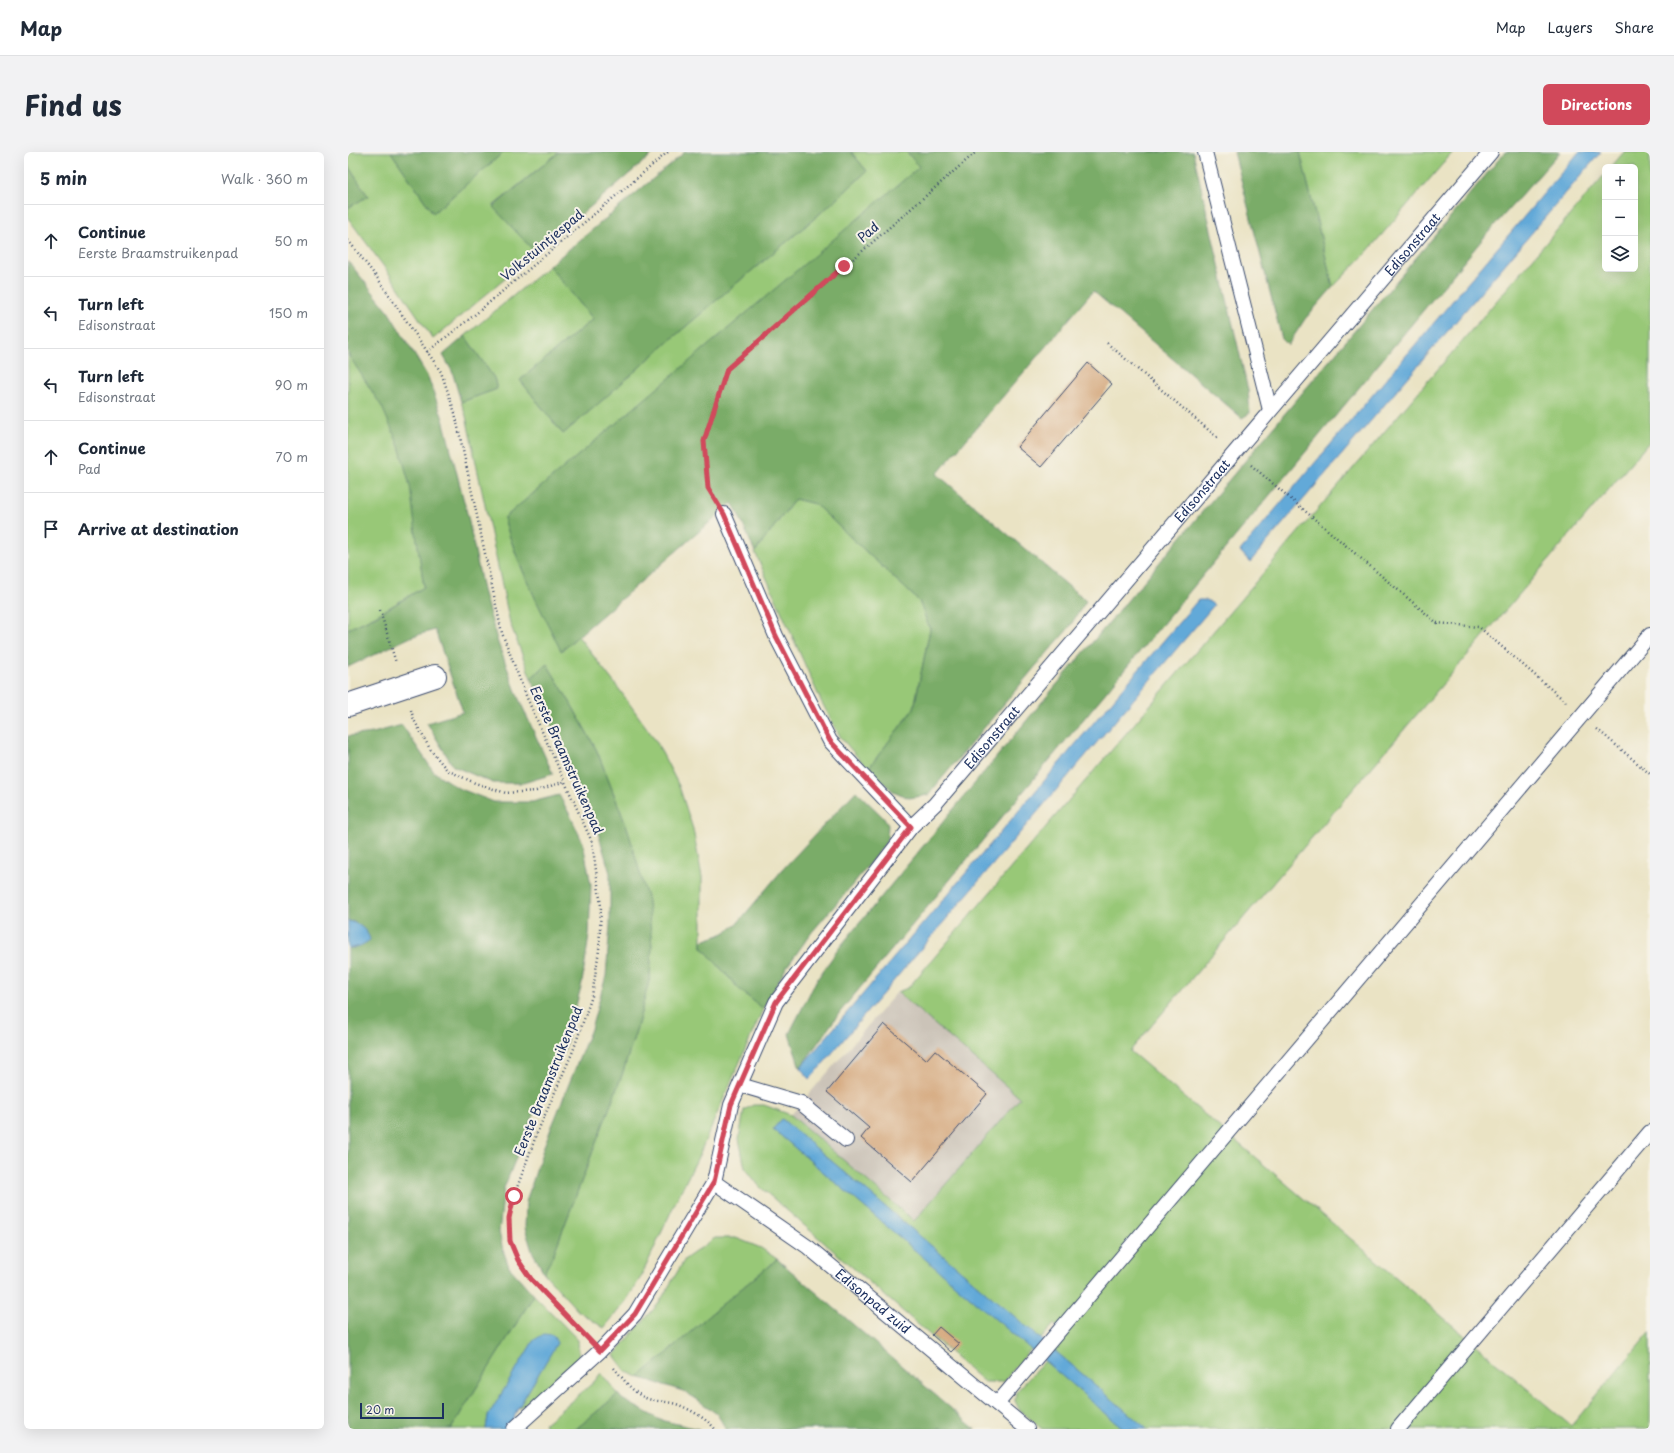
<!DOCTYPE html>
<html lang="en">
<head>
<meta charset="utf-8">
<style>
	body { margin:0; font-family:"Playpen Sans",sans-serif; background:#f2f2f3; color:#1f2937 }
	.controls { position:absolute; right:12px; top:12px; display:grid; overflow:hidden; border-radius:6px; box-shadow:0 4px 16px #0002 }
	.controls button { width:36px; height:36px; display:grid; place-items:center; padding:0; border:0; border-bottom:1px solid #e0e1e3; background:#fff; color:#1f2937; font:20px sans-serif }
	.scale { position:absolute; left:12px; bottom:10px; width:84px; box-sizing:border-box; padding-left:4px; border:2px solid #1b2f5e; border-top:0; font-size:11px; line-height:14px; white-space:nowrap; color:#1b2f5e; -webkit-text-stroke:3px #f7f3e8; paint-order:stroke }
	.stop { position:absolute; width:12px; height:12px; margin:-9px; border:3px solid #d1495b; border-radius:50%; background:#fff }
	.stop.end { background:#d1495b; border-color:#fff; box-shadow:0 1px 4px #0008 }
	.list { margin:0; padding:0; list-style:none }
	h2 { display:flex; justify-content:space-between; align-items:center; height:52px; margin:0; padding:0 16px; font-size:17px }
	h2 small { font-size:13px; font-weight:400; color:#747a83 }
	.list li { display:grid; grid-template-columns:26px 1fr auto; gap:12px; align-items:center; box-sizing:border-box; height:72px; padding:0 16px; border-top:1px solid #e0e1e3 }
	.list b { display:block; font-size:15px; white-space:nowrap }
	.list p { margin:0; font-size:13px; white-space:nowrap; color:#747a83 }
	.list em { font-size:13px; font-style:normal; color:#747a83 }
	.icon { flex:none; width:22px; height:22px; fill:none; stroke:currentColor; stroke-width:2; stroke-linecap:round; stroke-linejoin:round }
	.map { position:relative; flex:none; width:1302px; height:1277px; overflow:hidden; border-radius:6px }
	header { display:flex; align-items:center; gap:24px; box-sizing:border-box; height:56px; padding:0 20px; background:#fff; border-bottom:1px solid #e0e1e3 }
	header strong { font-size:19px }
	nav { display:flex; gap:22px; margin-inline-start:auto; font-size:14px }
	.intro { display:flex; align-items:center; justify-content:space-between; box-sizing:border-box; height:96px; padding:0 24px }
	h1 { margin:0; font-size:28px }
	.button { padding:10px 18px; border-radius:6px; background:#d1495b; color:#fff; font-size:14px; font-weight:700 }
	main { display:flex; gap:24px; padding:0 24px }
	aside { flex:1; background:#fff; border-radius:6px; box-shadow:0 4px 16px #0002 }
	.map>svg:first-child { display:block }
	.industrial { fill:#cbc3b8 }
	.green { fill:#98c877; stroke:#5a7c6a }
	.forest { fill:#7aac68; stroke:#4a6e63 }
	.water { fill:#62a9d8; stroke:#3e6c9b }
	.building { fill:#d4a77d }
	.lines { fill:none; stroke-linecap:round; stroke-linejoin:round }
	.service-casing { stroke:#3a4a6d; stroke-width:16 }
	.minor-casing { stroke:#3a4a6d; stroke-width:24 }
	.path { stroke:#3a4a6d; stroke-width:2.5; stroke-dasharray:1 3; stroke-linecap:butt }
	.service { stroke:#fff; stroke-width:14 }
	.minor { stroke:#fff; stroke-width:22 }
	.route { stroke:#d1495b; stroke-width:5 }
	.labels { text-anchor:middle; stroke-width:4; stroke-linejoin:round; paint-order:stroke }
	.street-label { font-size:13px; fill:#1b2f5e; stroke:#f7f3e8 }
</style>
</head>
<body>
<header>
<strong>Map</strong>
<nav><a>Map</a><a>Layers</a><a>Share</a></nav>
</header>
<div class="intro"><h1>Find us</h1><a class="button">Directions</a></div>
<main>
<aside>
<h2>5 min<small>Walk · 360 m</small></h2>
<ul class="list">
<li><svg class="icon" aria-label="ahead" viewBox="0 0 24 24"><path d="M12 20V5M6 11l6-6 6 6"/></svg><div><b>Continue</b><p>Eerste Braamstruikenpad</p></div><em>50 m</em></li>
<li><svg class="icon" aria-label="left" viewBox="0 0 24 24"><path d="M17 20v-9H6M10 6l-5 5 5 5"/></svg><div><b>Turn left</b><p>Edisonstraat</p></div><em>150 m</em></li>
<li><svg class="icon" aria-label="left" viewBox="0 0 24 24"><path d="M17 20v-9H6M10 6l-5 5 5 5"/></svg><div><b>Turn left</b><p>Edisonstraat</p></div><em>90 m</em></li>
<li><svg class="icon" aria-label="ahead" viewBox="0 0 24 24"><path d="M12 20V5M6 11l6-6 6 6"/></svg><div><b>Continue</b><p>Pad</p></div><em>70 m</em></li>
<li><svg class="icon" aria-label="arrive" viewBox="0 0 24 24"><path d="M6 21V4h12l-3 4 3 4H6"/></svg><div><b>Arrive at destination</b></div></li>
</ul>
</aside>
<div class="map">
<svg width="1302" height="1277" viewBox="0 0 1302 1277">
	<rect width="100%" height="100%" fill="#f7f3e8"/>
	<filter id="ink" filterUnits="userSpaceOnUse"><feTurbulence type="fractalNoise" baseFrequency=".025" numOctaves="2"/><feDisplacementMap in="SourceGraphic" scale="8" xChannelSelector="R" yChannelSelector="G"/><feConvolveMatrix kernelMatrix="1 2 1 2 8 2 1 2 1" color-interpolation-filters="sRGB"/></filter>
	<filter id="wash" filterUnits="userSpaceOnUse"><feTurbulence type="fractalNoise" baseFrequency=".012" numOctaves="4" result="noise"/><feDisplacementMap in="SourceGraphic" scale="16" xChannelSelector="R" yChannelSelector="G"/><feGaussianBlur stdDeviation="0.9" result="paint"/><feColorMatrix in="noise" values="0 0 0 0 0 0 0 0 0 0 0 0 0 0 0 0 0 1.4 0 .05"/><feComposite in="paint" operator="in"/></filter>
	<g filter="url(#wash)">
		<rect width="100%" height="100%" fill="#eae3c4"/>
		<!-- industrial -->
		<path class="industrial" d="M 549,840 L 672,946 L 566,1069 L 443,963 Z"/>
		<!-- green -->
		<path class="green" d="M 0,0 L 43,0 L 85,61 L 156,0 L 211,0 L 145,54 L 188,101 L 85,187 L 42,123 L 0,66 L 0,56 L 20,44 L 0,14 Z
			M 503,0 L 559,0 L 572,15 L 156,366 C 169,413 192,456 214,499 L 230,484 L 271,537 L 308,589 L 331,634 L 345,677 L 354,725 L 354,795 L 391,837 L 415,857 L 351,1003 L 327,1051 L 293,1125 L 278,1149 L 256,1176 L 230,1159 L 196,1121 L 206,1101 L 274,923 L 290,872 L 302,825 L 304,794 L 280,678 L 249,599 L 222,550 L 199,512 L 183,526 L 162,471 L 118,264 L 113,250 L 149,237 L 146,226 L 117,184 L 201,114 L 245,167 L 172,228 L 215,282 C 263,242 308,199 356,159 C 410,112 467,69 519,19 Z
			M 952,0 L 1105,0 L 1018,101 L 985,135 Z
			M 1276,0 L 1302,0 L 1302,289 L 782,899 L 1223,1274 L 1302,1180 L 1302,1277 L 799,1277 L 706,1198 L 719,1183 L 706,1172 L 693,1187 L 434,967 L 425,977 L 683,1197 L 655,1230 L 636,1230 L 411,1034 L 397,1016 L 391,987 L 396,958 L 405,953 L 416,953 L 443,963 L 566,1069 L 672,946 L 549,840 L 560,836 L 1257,22 L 1257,117 L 1287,117 L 1287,15 L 1263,15 Z
			M 0,201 L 38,258 L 51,294 L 66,343 L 72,406 L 76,435 L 27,464 L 0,477 Z
			M 447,347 L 467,352 L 571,449 L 582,477 L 566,556 L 520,617 L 493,586 L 473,549 L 407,400 Z
			M 367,1086 L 388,1086 L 413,1096 L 429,1107 L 359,1165 L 317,1203 L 290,1225 L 278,1219 L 266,1203 L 311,1151 L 337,1107 Z
			M 186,1143 L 230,1188 L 231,1206 L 169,1258 L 209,1191 L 186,1188 L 140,1264 L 138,1277 L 103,1277 Z
			M 697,1209 L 776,1277 L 694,1277 L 671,1257 L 667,1249 L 668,1240 Z
			M 253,1221 L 270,1242 L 228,1277 L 199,1277 L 196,1272 L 246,1230 Z"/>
		<!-- forest -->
		<path class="forest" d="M 43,0 L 156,0 L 85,61 Z
			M 211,0 L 307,0 L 188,101 L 145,55 Z
			M 337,0 L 503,0 L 519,19 C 467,69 410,112 356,159 C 308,199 263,242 215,282 L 172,228 L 245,167 L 201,114 Z
			M 559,0 L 845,0 L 900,238 L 902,261 L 894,266 L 745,139 L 589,322 L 738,449 L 720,477 L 687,515 L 580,643 L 561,646 L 545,639 L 520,617 L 566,556 L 582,477 L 571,449 L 467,352 L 447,347 L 407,400 L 389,359 L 384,351 L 213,499 C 192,456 169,413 156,366 L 571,15 Z
			M 886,0 L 952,0 L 985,135 L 957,167 L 940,193 L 934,187 Z
			M 1157,0 L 1212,0 L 1138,83 L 492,860 L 452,916 L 441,882 L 468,829 L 491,796 L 684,562 Z
			M 0,14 L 20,44 L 0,56 Z
			M 0,109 L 40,159 L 80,225 L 95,267 L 120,365 L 135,438 L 150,491 L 170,545 L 205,622 L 175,631 L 145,631 L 105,614 L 79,571 L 115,560 L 87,478 L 65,484 L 0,515 L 0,477 L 28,464 L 76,435 L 68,382 L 62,334 L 51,294 L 34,255 L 0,202 Z
			M 117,184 L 146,226 L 149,237 L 113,250 L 104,219 L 95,203 Z
			M 199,512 L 222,550 L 249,599 L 280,678 L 300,749 L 304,794 L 302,825 L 290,872 L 274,923 L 206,1101 L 196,1121 L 184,1099 L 177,1076 L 178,1050 L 196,994 L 243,877 L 258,824 L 262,773 L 262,721 L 249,677 L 183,526 Z
			M 54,573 L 86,620 L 110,636 L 146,650 L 184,650 L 211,643 L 222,663 L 235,691 L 243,733 L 241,783 L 234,831 L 217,896 L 180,976 L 156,1036 L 151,1080 L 155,1098 L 161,1115 L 186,1143 L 103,1277 L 0,1277 L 0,796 L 6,796 L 8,770 L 0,769 L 0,584 L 25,581 Z
			M 508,639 L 535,665 L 540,673 L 539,689 L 506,731 L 464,780 L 438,816 L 415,857 L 391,837 L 354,795 L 354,789 L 372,783 L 388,773 L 435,717 Z
			M 429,1107 L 627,1277 L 378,1277 L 369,1262 L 347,1246 L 335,1239 L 290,1225 L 317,1203 L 359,1165 Z
			M 270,1242 L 274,1247 L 312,1268 L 351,1277 L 228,1277 Z"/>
		<!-- water -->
		<path class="water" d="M 1231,0 L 1253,0 L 902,410 L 892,399 Z
			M 850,448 L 859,448 L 866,453 L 462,927 L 452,916 Z
			M 0,769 C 9,770 20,778 22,788 C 15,793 9,796 0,796 Z
			M 434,967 L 799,1277 L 776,1277 L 425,977 Z
			M 196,1182 L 205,1183 L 209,1191 L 169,1258 L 162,1277 L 138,1277 L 140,1264 L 186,1188 Z"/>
		<g id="blocks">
			<!-- building -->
			<path class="building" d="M 740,211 L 764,232 L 693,315 L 669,295 Z
				M 536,872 L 578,908 L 587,898 L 639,942 L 564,1030 L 513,986 L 521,976 L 479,940 Z
				M 591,1175 L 611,1192 L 603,1200 L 584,1183 Z"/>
		</g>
	</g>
	<g filter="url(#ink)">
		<use href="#blocks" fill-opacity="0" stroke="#3a4a6d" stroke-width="1"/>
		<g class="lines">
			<!-- service casing -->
			<g class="service-casing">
				<g id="service">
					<path d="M 857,0 L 922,258"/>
					<path d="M 376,362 L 428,484 L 482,589 L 563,675"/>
					<path d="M 392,933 L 453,951 L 498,988"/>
					<path id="s1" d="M 366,1030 L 460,1095 L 679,1277"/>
					<path d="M 649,1252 L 1302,483"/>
					<path id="s2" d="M 166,1277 L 252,1199 L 287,1162 L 366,1030 L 383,953 L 428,850 L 563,675 L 587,652 L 1143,0"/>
					<path d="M 1050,1277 L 1302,980"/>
				</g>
			</g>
			<!-- minor casing -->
			<g class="minor-casing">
				<path id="minor" d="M 0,553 L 87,524"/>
			</g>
			<!-- path -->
			<path class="path" d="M 0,88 L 30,127 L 93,220 L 107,261 L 154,481 L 179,546 L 244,690 L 253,754 L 251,798 L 244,844 L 225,899 L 189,981 L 166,1044 L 161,1066 L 162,1089 L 170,1108 L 183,1127 L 237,1184
				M 759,191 L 871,287
				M 79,200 L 124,165 L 320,0
				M 903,313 L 1089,471 L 1131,475 L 1218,550
				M 366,344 L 360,336 L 356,289 L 379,217 L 628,0
				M 32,458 L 48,511
				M 63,558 L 66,568 L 82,597 L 99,618 L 127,631 L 158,641 L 188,639 L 217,629
				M 1249,577 L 1302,622
				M 266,1216 C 274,1225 281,1236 292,1243 C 304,1251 318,1248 331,1253 C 343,1258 359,1267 367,1277"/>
			<!-- service -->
			<use href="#service" class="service"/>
			<!-- minor -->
			<use href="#minor" class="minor"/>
		</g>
	</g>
	<g class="lines" filter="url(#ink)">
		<!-- route -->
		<path class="route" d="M 166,1044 L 161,1066 L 162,1089 L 170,1108 L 183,1127 L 252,1199 L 287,1162 L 366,1030 L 383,953 L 428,850 L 563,675 L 482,589 L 428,484 L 376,362 L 360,336 L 356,289 L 379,217 L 496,114"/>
	</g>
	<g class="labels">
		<!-- street labels -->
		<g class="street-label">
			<text transform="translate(520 80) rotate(-41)" y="5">Pad</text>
			<text dy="5" stroke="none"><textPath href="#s2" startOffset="1502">Edisonstraat</textPath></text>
			<text transform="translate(194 93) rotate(-40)" y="5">Volkstuintjespad</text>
			<text dy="5" stroke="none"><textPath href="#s2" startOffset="1178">Edisonstraat</textPath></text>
			<text dy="5" stroke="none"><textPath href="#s2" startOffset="854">Edisonstraat</textPath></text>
			<text transform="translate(219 608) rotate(66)" y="5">Eerste Braamstruikenpad</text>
			<text transform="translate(200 929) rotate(-68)" y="5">Eerste Braamstruikenpad</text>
			<text dy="5" stroke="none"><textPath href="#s1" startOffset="199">Edisonpad zuid</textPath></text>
		</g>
	</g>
</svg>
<div class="controls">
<button>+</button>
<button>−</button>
<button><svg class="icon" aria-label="layers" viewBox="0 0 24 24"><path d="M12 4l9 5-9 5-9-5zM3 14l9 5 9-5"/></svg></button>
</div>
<div class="scale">20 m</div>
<div class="stop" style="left:166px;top:1044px"></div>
<div class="stop end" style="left:496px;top:114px"></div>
</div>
</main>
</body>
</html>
